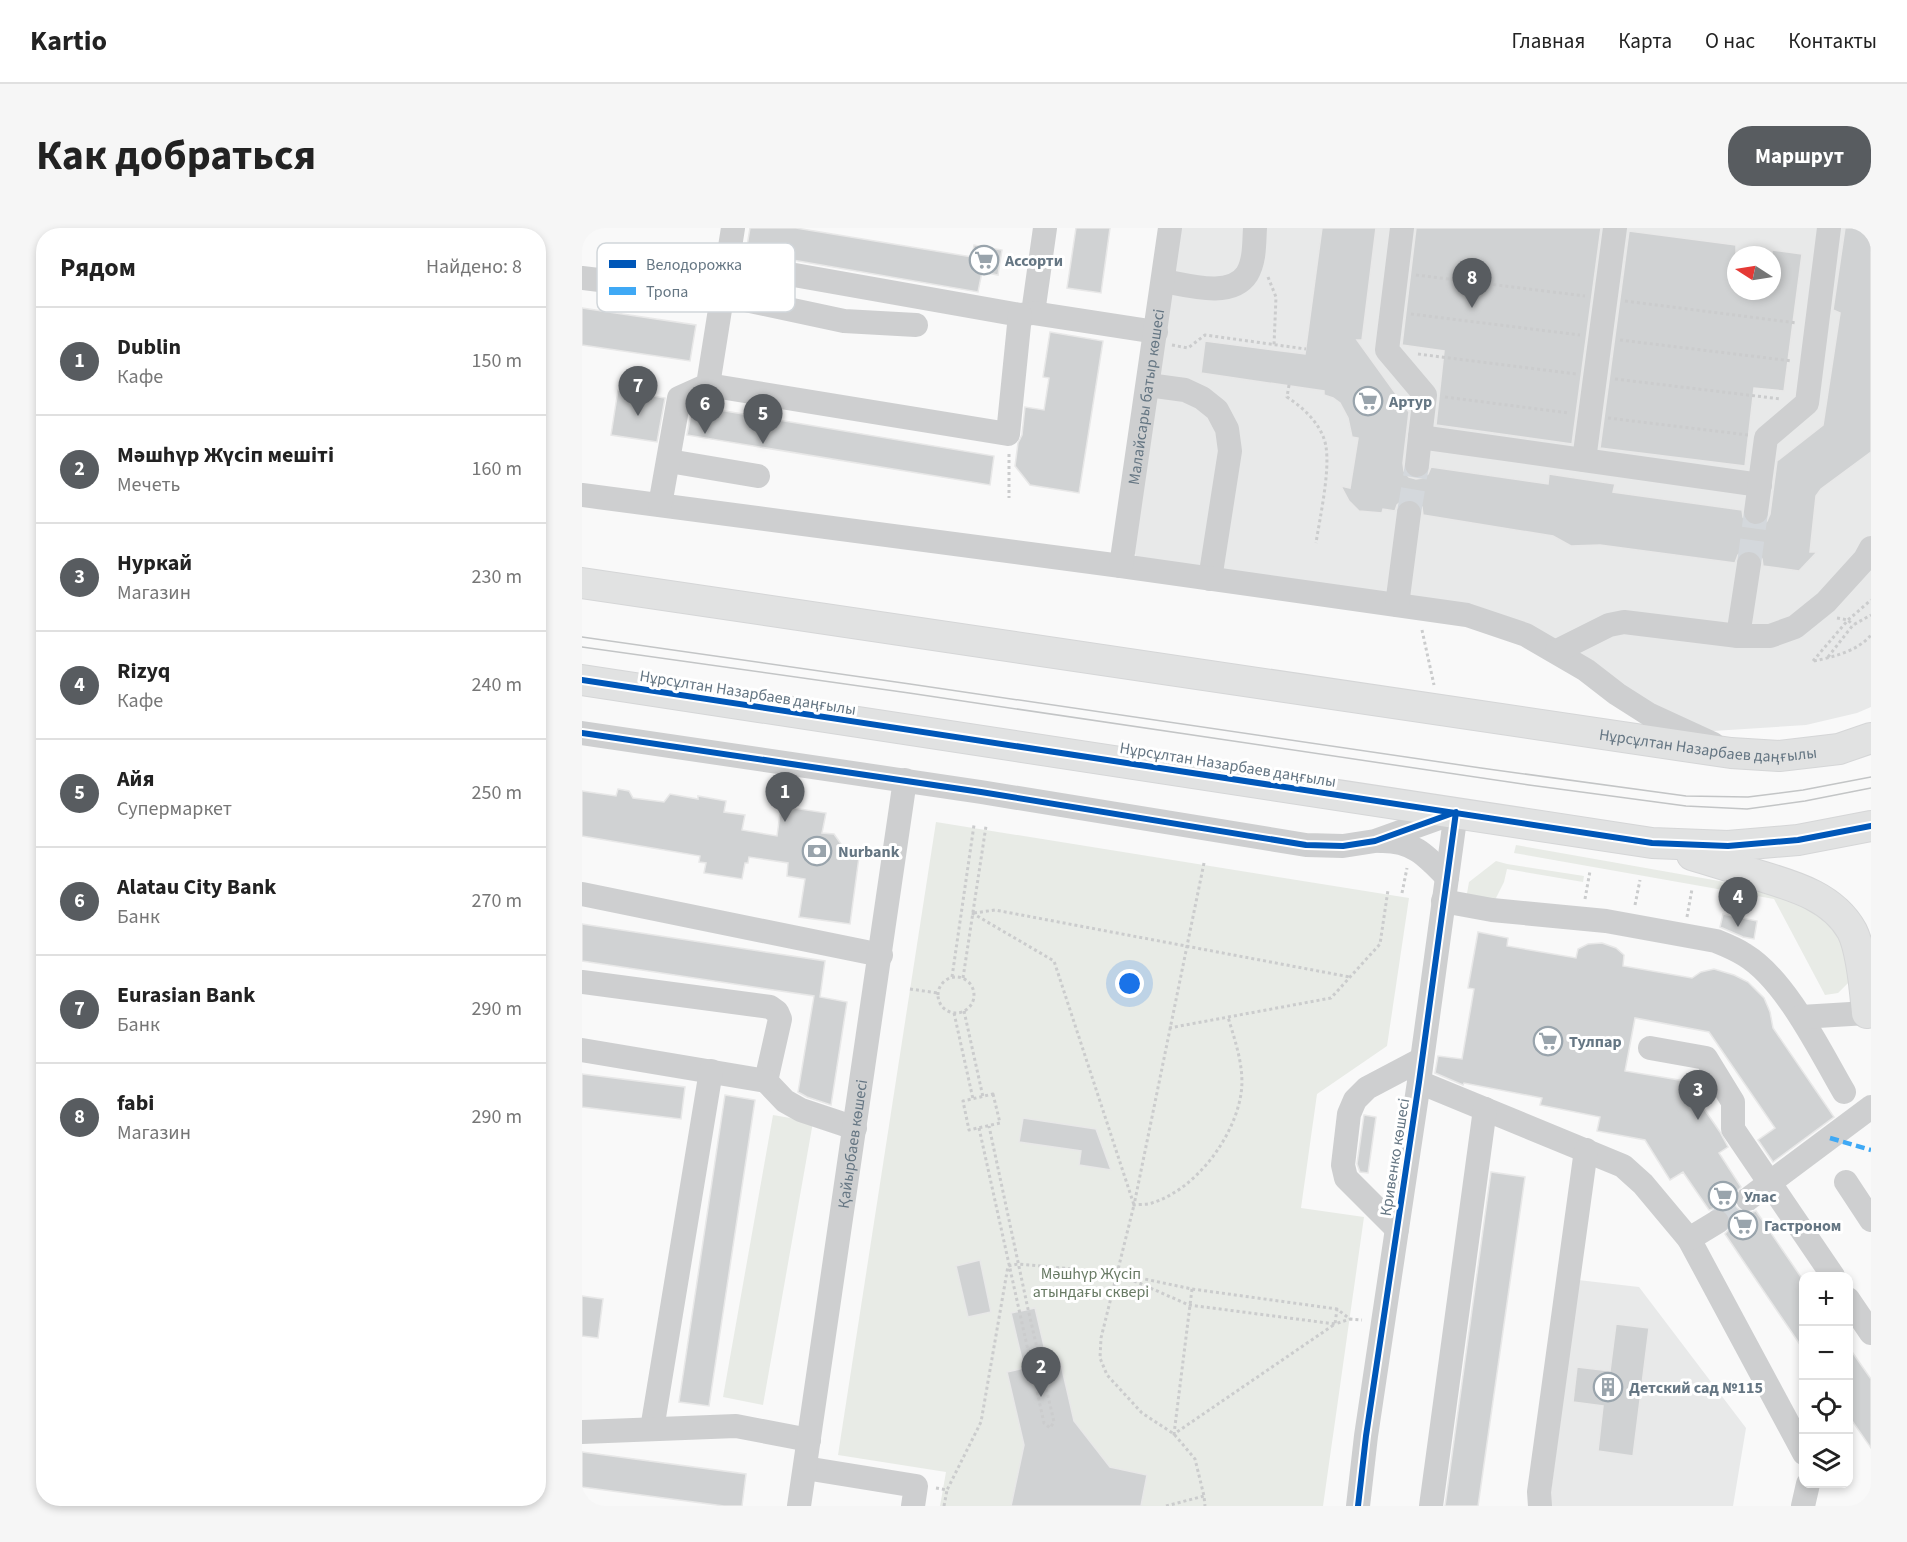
<!DOCTYPE html>
<html lang="ru">
<head>
<meta charset="utf-8">
<style>
	body { margin:0; font-family:"Source Sans 3",sans-serif; background:#f6f6f6; color:#222 }
	.controls { position:absolute; right:18px; bottom:18px; display:grid; overflow:hidden; border-radius:12px; box-shadow:0 3px 9px #0003 }
	.controls button { width:54px; height:54px; display:grid; place-items:center; padding:0; border:0; border-bottom:2px solid #e0e0e0; background:#fff; color:#222; font:30px sans-serif }
	.compass { position:absolute; left:1145px; top:18px; width:54px; height:54px; border-radius:50%; background:#fff; box-shadow:0 3px 9px #0003; rotate:282deg }
	.you { position:absolute; left:548px; top:756px; width:21px; height:21px; margin:-15px; border:4px solid #fff; border-radius:50%; background:#1a73e8; box-shadow:0 0 0 9px #1a73e833 }
	.badge { display:grid; place-items:center; width:39px; height:39px; border-radius:50%; background:#585c60; color:#fff; font-size:20px; font-weight:700 }
	.pin { position:absolute; translate:-50% -50px; filter:drop-shadow(0 2px 3px #0008) }
	.pin::after { content:''; position:absolute; top:32px; width:21px; height:18px; background:inherit; clip-path:polygon(0 0,100% 0,50% 100%) }
	.list { margin:0; padding:0; list-style:none }
	h2 { display:flex; justify-content:space-between; align-items:center; height:78px; margin:0; padding:0 24px; font-size:26px }
	h2 small { font-size:20px; font-weight:400; color:#767676 }
	.list li { display:grid; grid-template-columns:39px 1fr auto; gap:18px; align-items:center; box-sizing:border-box; height:108px; padding:0 24px; border-top:2px solid #e0e0e0 }
	.list b { display:block; font-size:22px; white-space:nowrap }
	.list p { margin:0; font-size:20px; white-space:nowrap; color:#767676 }
	.list em { font-size:20px; font-style:normal; color:#767676 }
	.icon { flex:none; width:33px; height:33px; fill:none; stroke:currentColor; stroke-width:2; stroke-linecap:round; stroke-linejoin:round }
	.map { position:relative; flex:none; width:1289px; height:1278px; overflow:hidden; border-radius:24px }
	header { display:flex; align-items:center; gap:36px; box-sizing:border-box; height:84px; padding:0 30px; background:#fff; border-bottom:2px solid #e0e0e0 }
	header strong { font-size:28px }
	nav { display:flex; gap:33px; margin-inline-start:auto; font-size:21px }
	.intro { display:flex; align-items:center; justify-content:space-between; box-sizing:border-box; height:144px; padding:0 36px }
	h1 { margin:0; font-size:42px }
	.button { padding:15px 27px; border-radius:24px; background:#585c60; color:#fff; font-size:21px; font-weight:700 }
	main { display:flex; gap:36px; padding:0 36px }
	aside { flex:1; background:#fff; border-radius:24px; box-shadow:0 3px 9px #0003 }
	.map>svg:first-child { display:block }
	.built { fill:#e8e9e9; fill-rule:evenodd }
	.green { fill:#e8ebe6 }
	.building { fill:#d0d2d3; stroke:#e8e8e8; stroke-width:1.5 }
	.lines { fill:none; stroke-linecap:round; stroke-linejoin:round }
	.minor-tunnel { stroke:#d4d8dc; stroke-width:24; stroke-dasharray:24 12; stroke-linecap:butt }
	.major-casing { stroke:#d5d6d7; stroke-width:32 }
	.path { stroke:#cbcccd; stroke-width:3; stroke-dasharray:3 3; stroke-linecap:butt }
	.minor { stroke:#cecfd0; stroke-width:24 }
	.major { stroke:#e1e2e2; stroke-width:30 }
	.tram { stroke:#c3c5c6; stroke-width:1.5 }
	.quiet { stroke:#3fa9f5; stroke-width:4.5; stroke-dasharray:9 4.5; stroke-linecap:butt }
	.cycleway-casing { stroke:#fff; stroke-width:10 }
	.cycleway { stroke:#0057b8; stroke-width:6 }
	.labels { text-anchor:middle; stroke-width:6; stroke-linejoin:round; paint-order:stroke }
	.poi-label { font-size:16px; font-weight:bold; fill:#657683; stroke:#fff; text-anchor:start }
	.street-label { font-size:16px; fill:#657683; stroke:#fff }
	.park-label { font-size:16px; fill:#687a64; stroke:#fff }
	.key { fill:#fff; stroke:#d1d6da; stroke-width:1.5 }
	.key-label { font-size:16px; fill:#657683 }
</style>
</head>
<body>
<header>
<strong>Kartio</strong>
<nav><a>Главная</a><a>Карта</a><a>О нас</a><a>Контакты</a></nav>
</header>
<div class="intro"><h1>Как добраться</h1><a class="button">Маршрут</a></div>
<main>
<aside>
<h2>Рядом<small>Найдено: 8</small></h2>
<ul class="list">
<li><span class="badge">1</span><div><b>Dublin</b><p>Кафе</p></div><em>150 m</em></li>
<li><span class="badge">2</span><div><b>Мәшһүр Жүсіп мешіті</b><p>Мечеть</p></div><em>160 m</em></li>
<li><span class="badge">3</span><div><b>Нуркай</b><p>Магазин</p></div><em>230 m</em></li>
<li><span class="badge">4</span><div><b>Rizyq</b><p>Кафе</p></div><em>240 m</em></li>
<li><span class="badge">5</span><div><b>Айя</b><p>Супермаркет</p></div><em>250 m</em></li>
<li><span class="badge">6</span><div><b>Alatau City Bank</b><p>Банк</p></div><em>270 m</em></li>
<li><span class="badge">7</span><div><b>Eurasian Bank</b><p>Банк</p></div><em>290 m</em></li>
<li><span class="badge">8</span><div><b>fabi</b><p>Магазин</p></div><em>290 m</em></li>
</ul>
</aside>
<div class="map">
<svg width="1289" height="1278" viewBox="0 0 1289 1278">
	<rect width="100%" height="100%" fill="#f9f9f9"/>
	<!-- built -->
	<path class="built" d="M 597,0 L 1289,0 L 1289,479 L 1275,485 L 1224,497 L 1131,503 L 1110,500 L 950,401 L 555,330 L 552,324 ZM 1154,27 L 1190,27 L 1190,63 L 1154,63 Z
		M 996,1052 L 1057,1059 L 1164,1200 L 1151,1278 L 967,1278 Z"/>
	<!-- green -->
	<path class="green" d="M 354,594 L 827,670 L 805,818 L 735,866 L 719,980 L 782,989 L 741,1278 L 358,1278 L 364,1244 L 256,1227 Z
		M 934,617 L 1210,666 L 1233,677 L 1265,717 L 1267,754 L 1256,765 L 1243,767 L 1192,671 L 932,625 Z
		M 914,633 L 925,636 L 1002,648 L 1001,654 L 925,641 L 922,654 L 913,672 L 884,671 L 887,654 Z
		M 191,887 L 231,894 L 181,1177 L 141,1169 Z"/>
	<!-- building -->
	<path class="building" d="M 168,0 L 214,0 L 390,29 L 392,17 L 420,22 L 416,47 L 400,44 L 396,64 L 164,24 Z
		M 494,0 L 528,0 L 519,65 L 485,60 Z
		M 740,0 L 794,0 L 780,112 L 775,112 L 827,184 L 821,235 L 822,243 L 827,249 L 834,251 L 840,250 L 846,246 L 849,239 L 966,256 L 967,246 L 1033,256 L 1031,264 L 1160,282 L 1161,289 L 1165,295 L 1173,298 L 1180,297 L 1185,293 L 1188,286 L 1195,233 L 1241,197 L 1258,85 L 1251,82 L 1263,0 L 1289,0 L 1289,224 L 1239,261 L 1234,268 L 1228,324 L 1235,324 L 1217,343 L 1181,338 L 1180,331 L 1176,325 L 1169,322 L 1161,323 L 1156,327 L 1153,335 L 1018,317 L 989,318 L 971,308 L 841,287 L 840,279 L 835,273 L 829,271 L 821,272 L 815,277 L 813,283 L 801,281 L 800,285 L 777,283 L 767,273 L 759,258 L 768,260 L 776,210 L 770,209 L 766,190 L 758,175 L 751,170 L 742,167 L 742,163 L 619,145 L 623,113 L 723,126 Z
		M 834,0 L 1019,0 L 990,216 L 854,197 L 862,123 L 820,117 Z
		M 1047,3 L 1154,17 L 1154,63 L 1190,63 L 1190,22 L 1220,26 L 1202,163 L 1172,160 L 1163,238 L 1018,220 Z
		M 0,80 L 114,97 L 108,133 L 0,117 Z
		M 468,104 L 521,113 L 497,265 L 448,257 L 433,238 L 436,215 L 440,207 L 443,179 L 462,182 L 467,150 L 461,149 Z
		M 36,162 L 83,170 L 75,214 L 29,207 Z
		M 113,178 L 412,228 L 408,257 L 105,207 L 110,180 Z
		M 36,561 L 47,563 L 51,570 L 82,574 L 88,566 L 116,571 L 116,568 L 144,573 L 142,584 L 163,587 L 160,602 L 195,608 L 199,578 L 244,585 L 240,605 L 252,606 L 259,616 L 257,626 L 277,629 L 268,696 L 217,689 L 223,651 L 205,648 L 206,635 L 167,629 L 166,635 L 163,635 L 160,651 L 122,645 L 124,635 L 117,634 L 118,628 L 0,608 L 0,563 L 34,568 Z
		M 1141,686 L 1175,693 L 1172,711 L 1161,709 L 1138,699 Z
		M 0,696 L 243,733 L 238,769 L 265,774 L 249,877 L 225,869 L 216,864 L 232,768 L 0,733 Z
		M 896,704 L 926,710 L 925,718 L 994,730 L 996,721 L 1006,716 L 1020,715 L 1034,720 L 1042,727 L 1041,738 L 1110,750 L 1119,744 L 1132,741 L 1152,747 L 1166,754 L 1182,770 L 1188,784 L 1191,800 L 1252,889 L 1191,934 L 1176,912 L 1193,900 L 1127,804 L 1053,790 L 1043,843 L 1103,853 L 1138,904 L 1146,919 L 1137,925 L 1159,959 L 1153,966 L 1152,972 L 1154,979 L 1161,984 L 1168,985 L 1174,983 L 1221,1052 L 1221,1121 L 1143,1006 L 1148,1000 L 1149,994 L 1147,986 L 1141,981 L 1135,980 L 1127,982 L 1101,944 L 1088,952 L 1063,912 L 1015,903 L 1018,889 L 958,877 L 960,870 L 882,855 L 881,857 L 853,845 L 856,828 L 880,831 L 892,761 L 886,760 Z
		M 0,846 L 103,859 L 99,891 L 0,879 Z
		M 143,867 L 173,872 L 127,1178 L 97,1174 Z
		M 782,887 L 794,889 L 786,945 L 778,944 L 775,936 Z
		M 441,890 L 514,901 L 529,942 L 497,937 L 499,923 L 437,914 Z
		M 909,944 L 943,949 L 896,1278 L 863,1278 Z
		M 398,1032 L 409,1084 L 386,1089 L 374,1038 Z
		M 0,1068 L 21,1071 L 16,1110 L 0,1108 Z
		M 453,1080 L 466,1135 L 478,1132 L 492,1193 L 528,1239 L 565,1247 L 559,1278 L 429,1278 L 442,1217 L 425,1144 L 442,1140 L 429,1085 Z
		M 1034,1096 L 1067,1100 L 1051,1228 L 1016,1223 L 1021,1178 L 991,1174 L 995,1139 L 1028,1143 Z
		M 1266,1118 L 1289,1151 L 1289,1220 L 1266,1187 Z
		M 0,1224 L 164,1246 L 160,1278 L 142,1278 L 0,1259 Z"/>
	<g class="lines">
		<!-- minor-tunnel -->
		<path class="minor-tunnel" d="M 827,285 L 835,237
			M 1167,336 L 1174,284
			M 1135,994 L 1166,971"/>
		<!-- major casing -->
		<g class="major-casing">
			<g id="major">
				<path id="s3" d="M 0,355 L 1149,525 L 1197,528 L 1257,521 L 1289,510"/>
				<path d="M 0,452 L 1070,615 L 1146,618 L 1216,612 L 1289,598"/>
				<path d="M 1110,627 C 1131,633 1151,640 1172,646 C 1208,657 1250,667 1270,703 C 1280,723 1283,762 1285,785"/>
			</g>
		</g>
		<!-- path -->
		<path class="path" d="M 834,47 L 1003,68
			M 686,49 L 694,69 L 692,117
			M 1043,73 L 1215,95
			M 829,86 L 998,107
			M 1038,112 L 1210,133
			M 590,117 L 606,120 L 623,107 L 724,121
			M 836,126 L 994,146
			M 1033,151 L 1199,171
			M 707,157 L 705,169 C 722,180 741,198 744,219 C 748,244 738,289 734,315
			M 863,169 L 987,185
			M 1026,190 L 1166,207
			M 427,226 L 427,270
			M 1255,390 L 1266,392 L 1271,397
			M 840,402 L 852,457
			M 1246,429 L 1271,397 L 1289,387
			M 1231,433 L 1266,392 L 1289,372
			M 1232,433 C 1251,429 1276,423 1289,407
			M 622,635 L 552,977 C 557,976 564,977 570,975 C 614,961 652,910 659,866 C 663,840 653,813 646,789
			M 820,665 L 825,640
			M 1003,671 L 1008,643
			M 1053,677 L 1058,652
			M 390,685 L 472,733 L 552,977 L 519,1110 L 518,1130 L 525,1147 L 560,1185 L 592,1206 L 613,1231 L 622,1268 L 623,1278
			M 392,685 L 413,682 L 768,749
			M 1105,689 L 1110,661
			M 370,749 L 392,597
			M356 767a18 18 0 1 1 36 0a18 18 0 1 1-36 0Z
			M 381,750 L 404,598
			M 328,761 L 356,765
			M 382,783 L 401,869
			M 372,785 L 391,871
			M 587,800 L 749,770 L 798,716 L 806,662
			M 411,866 L 418,895 L 387,902 L 381,873 Z
			M 397,900 L 462,1195 L 468,1200 L 472,1194 L 446,1081 L 407,898
			M 541,1048 L 607,1077 L 753,1096 L 768,1091
			M 610,1061 L 592,1206 L 753,1096 L 755,1081
			M 354,1260 L 365,1262 L 399,1194 L 426,1038 L 436,1036 L 534,1045 L 610,1061 L 755,1081 L 768,1091 L 780,1092
			M 362,1278 L 365,1262
			M 584,1278 L 622,1268"/>
		<!-- minor -->
		<g class="minor">
			<path d="M 820,0 L 805,122 L 843,167 L 838,209"/>
			<path d="M 145,35 L 438,87 L 451,85 L 463,0"/>
			<path d="M 0,50 L 140,67 L 262,93 L 334,97"/>
			<path d="M 581,53 C 605,57 649,71 665,46 C 673,33 672,15 673,0"/>
			<path d="M 451,85 L 574,104"/>
			<path d="M 126,157 L 426,206 L 438,87"/>
			<path d="M 566,157 L 603,162 L 620,170 L 635,182 L 645,201 L 648,223 L 628,351"/>
			<path d="M 1002,232 L 1033,0"/>
			<path d="M 87,233 L 176,248"/>
			<path d="M 835,237 L 838,209 L 1178,257"/>
			<path d="M 0,267 L 539,338 L 885,387 L 944,407 L 1004,442 L 1035,466 L 1068,487 L 1131,516"/>
			<path d="M 78,277 L 97,170 L 126,157 L 151,0"/>
			<path d="M 1174,284 L 1184,210 L 1225,175 L 1247,0"/>
			<path id="s1" d="M 539,338 L 588,0"/>
			<path d="M 815,377 L 827,285"/>
			<path d="M 1156,408 L 1167,336"/>
			<path d="M 975,423 L 1027,397 L 1042,394 L 1156,408 L 1188,408 L 1213,399 L 1244,374 L 1283,331 L 1289,320"/>
			<path d="M 0,505 L 399,564 L 724,617 L 761,618 L 793,613 L 874,584 L 837,854 L 784,1208 L 776,1278"/>
			<path d="M 798,613 C 830,612 844,627 865,649"/>
			<path d="M 0,666 L 299,727"/>
			<path d="M 861,673 L 910,682 L 1024,693 L 1134,713 C 1144,717 1154,721 1163,727 C 1204,752 1238,823 1262,864"/>
			<path d="M 0,754 L 188,779 L 195,784 L 198,791 L 184,853 L 203,873 L 219,882 L 273,900"/>
			<path d="M 1219,789 L 1285,785"/>
			<path d="M 1068,820 L 1124,830 L 1151,874 L 1151,901 L 1251,1048"/>
			<path d="M 0,822 L 184,853"/>
			<path d="M 837,854 L 1041,938 L 1061,956 L 1107,1011 L 1222,1225"/>
			<path d="M 1264,954 L 1289,992"/>
			<path d="M 1166,971 L 1289,879"/>
			<path d="M 815,1001 L 764,950 L 761,937 L 767,886 L 773,872 L 785,860 L 840,831"/>
			<path d="M 1107,1011 L 1135,994"/>
			<path d="M 1266,1071 L 1289,1105"/>
			<path d="M 70,1201 L 129,843"/>
			<path d="M 0,1204 L 154,1198 L 227,1212"/>
			<path d="M 223,1240 L 334,1258 L 331,1278"/>
			<path id="s2" d="M 217,1278 L 323,552"/>
			<path d="M 849,1278 L 903,881"/>
			<path d="M 958,1278 L 957,1264 L 1004,922"/>
			<path d="M 1221,1278 L 1226,1256"/>
		</g>
		<!-- major -->
		<use href="#major" class="major"/>
		<!-- tram -->
		<path class="tram" d="M 0,409 L 328,456 L 899,540 L 1104,568 L 1166,569 L 1221,562 L 1289,549
			M 0,419 L 327,465 L 947,557 L 1104,578 L 1165,581 L 1223,573 L 1289,560"/>
		<!-- quiet -->
		<path class="quiet" d="M 1248,910 L 1289,922"/>
		<!-- cycleway casing -->
		<g class="cycleway-casing">
			<path id="cycleway" d="M 0,452 L 1070,615 L 1146,618 L 1216,612 L 1289,598
				M 0,505 L 399,564 L 724,617 L 761,618 L 793,613 L 874,584 L 837,854 L 784,1208 L 776,1278"/>
		</g>
		<!-- cycleway -->
		<use href="#cycleway" class="cycleway"/>
	</g>
	<!-- icons -->
	<defs>
		<g id="supermarket-ring" transform="scale(1.5)"><circle r="9.5" fill="#fff" stroke="#99a4ac" stroke-width="1.5"/><path d="M-6-5.5h2.5l.6 2H6L4.5 2H-2.5L-4.4-4H-6ZM-1.5 3.2a1.3 1.3 0 1 0 .1 0ZM3 3.2a1.3 1.3 0 1 0 .1 0Z" fill="#99a4ac"/></g>
		<g id="bank-ring" transform="scale(1.5)"><circle r="9.5" fill="#fff" stroke="#99a4ac" stroke-width="1.5"/><path d="M-6-4H6V4H-6ZM0-2.3a2.3 2.3 0 1 0 0 4.6a2.3 2.3 0 1 0 0-4.6Z" fill="#99a4ac"/></g>
		<g id="building-ring" transform="scale(1.5)"><circle r="9.5" fill="#fff" stroke="#99a4ac" stroke-width="1.5"/><path d="M-4-6H4V6H1V3H-1V6H-4ZM-2.5-4.3h1.7v1.8h-1.7ZM.8-4.3h1.7v1.8H.8ZM-2.5-1h1.7V.8h-1.7ZM.8-1h1.7V.8H.8Z" fill="#99a4ac"/></g>
	</defs>
	<g fill-rule="evenodd">
		<use href="#supermarket-ring" x="402" y="32"/>
		<use href="#supermarket-ring" x="786" y="173"/>
		<use href="#bank-ring" x="235" y="623"/>
		<use href="#supermarket-ring" x="966" y="813"/>
		<use href="#supermarket-ring" x="1141" y="968"/>
		<use href="#supermarket-ring" x="1161" y="997"/>
		<use href="#building-ring" x="1026" y="1159"/>
	</g>
	<g class="labels">
		<!-- poi labels -->
		<g class="poi-label">
			<text x="423" y="38">Ассорти</text>
			<text x="807" y="179">Артур</text>
			<text x="256" y="629">Nurbank</text>
			<text x="987" y="819">Тулпар</text>
			<text x="1162" y="974">Улас</text>
			<text x="1182" y="1003">Гастроном</text>
			<text x="1047" y="1165">Детский сад №115</text>
		</g>
		<!-- street labels -->
		<g class="street-label">
			<text dy="6" stroke="none"><textPath href="#s1" startOffset="171">Малайсары батыр көшесі</textPath></text>
			<text transform="translate(166 464) rotate(9)" y="6">Нұрсұлтан Назарбаев даңғылы</text>
			<text dy="6" stroke="none"><textPath href="#s3" startOffset="1138">Нұрсұлтан Назарбаев даңғылы</textPath></text>
			<text transform="translate(646 536) rotate(9)" y="6">Нұрсұлтан Назарбаев даңғылы</text>
			<text dy="6" stroke="none"><textPath href="#s2" startOffset="366">Қайырбаев көшесі</textPath></text>
			<text transform="translate(812 929) rotate(-81)" y="6">Кривенко көшесі</text>
		</g>
		<!-- park labels -->
		<g class="park-label">
			<text x="509" y="1051">Мәшһүр Жүсіп<tspan x="509" dy="18">атындағы сквері</tspan></text>
		</g>
	</g>
	<!-- legend -->
	<rect x="15" y="15" width="198" height="69" rx="9" class="key"/>
	<rect x="27" y="32" width="27" height="8" fill="#0057b8"/>
	<rect x="27" y="59" width="27" height="8" fill="#3fa9f5"/>
	<g class="key-label">
		<text x="64" y="42">Велодорожка</text>
		<text x="64" y="69">Тропа</text>
	</g>
</svg>
<div class="controls">
<button>+</button>
<button>−</button>
<button><svg class="icon" aria-label="locate" viewBox="0 0 24 24"><circle cx="12" cy="12" r="6"/><path d="M12 2v4M12 18v4M2 12h4M18 12h4"/></svg></button>
<button><svg class="icon" aria-label="layers" viewBox="0 0 24 24"><path d="M12 4l9 5-9 5-9-5zM3 14l9 5 9-5"/></svg></button>
</div>
<svg class="compass" viewBox="-18 -18 36 36"><path d="M0-13l5 13h-10z" fill="#e53935"/><path d="M0 13l5-13h-10z" fill="#767676"/></svg>
<div class="you"></div>
<div class="pin badge" style="left:203px;top:594px">1</div>
<div class="pin badge" style="left:459px;top:1169px">2</div>
<div class="pin badge" style="left:1116px;top:892px">3</div>
<div class="pin badge" style="left:1156px;top:699px">4</div>
<div class="pin badge" style="left:181px;top:216px">5</div>
<div class="pin badge" style="left:123px;top:206px">6</div>
<div class="pin badge" style="left:56px;top:188px">7</div>
<div class="pin badge" style="left:890px;top:80px">8</div>
</div>
</main>
</body>
</html>
